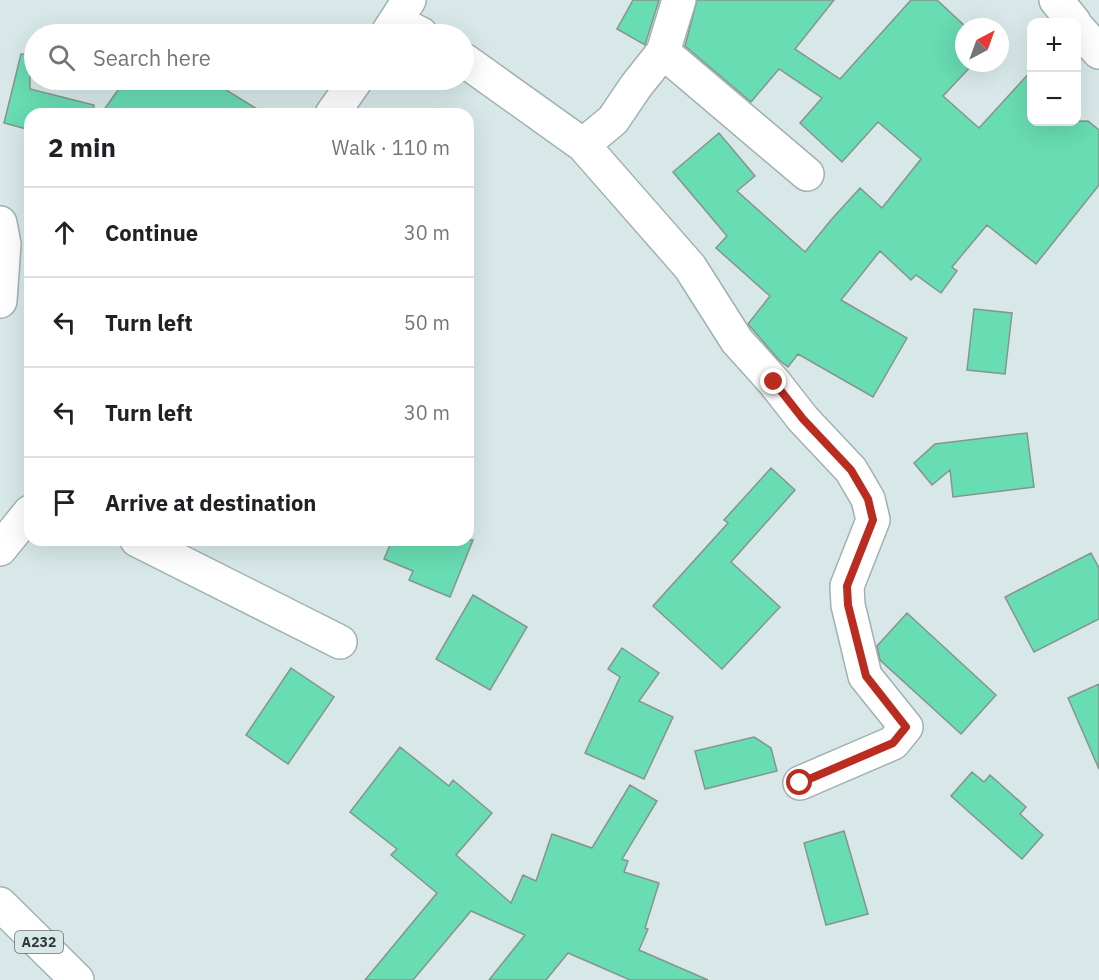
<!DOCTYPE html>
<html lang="en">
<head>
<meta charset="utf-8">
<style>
	body { margin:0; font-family:"IBM Plex Sans",sans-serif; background:#f2f2f2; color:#202124 }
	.controls { position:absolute; right:18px; top:18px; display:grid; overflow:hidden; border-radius:12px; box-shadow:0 6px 24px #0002 }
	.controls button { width:54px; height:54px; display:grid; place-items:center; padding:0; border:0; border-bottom:2px solid #e0e0e0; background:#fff; color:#202124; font:30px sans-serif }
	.compass { position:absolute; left:955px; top:18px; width:54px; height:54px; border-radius:50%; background:#fff; box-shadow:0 6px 24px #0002; rotate:41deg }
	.stop { position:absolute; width:18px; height:18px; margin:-14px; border:4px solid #b92c1f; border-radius:50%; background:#fff }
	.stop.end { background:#b92c1f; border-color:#fff; box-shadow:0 2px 6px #0008 }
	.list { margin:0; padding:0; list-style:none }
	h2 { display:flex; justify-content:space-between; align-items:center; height:78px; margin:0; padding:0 24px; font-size:26px }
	h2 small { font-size:20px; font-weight:400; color:#757577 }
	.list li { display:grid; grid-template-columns:39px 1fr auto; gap:18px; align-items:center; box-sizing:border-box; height:90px; padding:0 24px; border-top:2px solid #e0e0e0 }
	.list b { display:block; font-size:22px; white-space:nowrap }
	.list em { font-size:20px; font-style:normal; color:#757577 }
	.icon { flex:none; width:33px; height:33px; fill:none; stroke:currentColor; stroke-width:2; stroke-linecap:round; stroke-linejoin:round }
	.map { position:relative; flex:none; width:1099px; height:980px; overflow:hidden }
	.search { position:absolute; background:#fff; box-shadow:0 6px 24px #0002; left:24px; top:24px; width:450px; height:66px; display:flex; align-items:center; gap:15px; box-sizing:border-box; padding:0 21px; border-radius:33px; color:#757577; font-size:22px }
	.panel { position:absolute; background:#fff; box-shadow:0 6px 24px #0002; left:24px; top:108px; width:450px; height:438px; border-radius:18px }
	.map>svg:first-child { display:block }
	.building { fill:#68dcb2; stroke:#87948e; stroke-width:1.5 }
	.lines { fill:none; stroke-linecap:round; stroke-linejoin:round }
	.street-casing { stroke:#a1b1b2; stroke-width:36 }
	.highway-casing { stroke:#a1b1b2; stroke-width:36 }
	.street { stroke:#fff; stroke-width:33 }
	.highway { stroke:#fff; stroke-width:33 }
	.route { stroke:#b92c1f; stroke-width:8 }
	.labels { text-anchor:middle; stroke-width:6; stroke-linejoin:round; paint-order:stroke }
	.shield { fill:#d8e8e9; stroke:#646e6e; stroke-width:1.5 }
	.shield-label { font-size:14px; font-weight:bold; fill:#323939 }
</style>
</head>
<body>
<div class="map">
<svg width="1099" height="980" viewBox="0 0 1099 980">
	<rect width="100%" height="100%" fill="#d8e8e9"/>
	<!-- building -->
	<path class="building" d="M 633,0 L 659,0 L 645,45 L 617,29 Z
		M 697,0 L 834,0 L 795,49 L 840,79 L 911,0 L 937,0 L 966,27 L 964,27 L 964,63 L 974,63 L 943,96 L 979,128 L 1032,70 L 1032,122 L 1088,121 L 1099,130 L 1099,185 L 1036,264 L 987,225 L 952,267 L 957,271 L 941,293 L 916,275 L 911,280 L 880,251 L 841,300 L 907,338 L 873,397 L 798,354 L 788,367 L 779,360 L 748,324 L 770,296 L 716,248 L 727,236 L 673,172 L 719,133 L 755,176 L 737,191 L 805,252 L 831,220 L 860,188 L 882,208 L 921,159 L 878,122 L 842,162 L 800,123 L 822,98 L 779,69 L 751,102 L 685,46 Z
		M 21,54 L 30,55 L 30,89 L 94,105 L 93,114 L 30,114 L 30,130 L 4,123 Z
		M 125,80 L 210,80 L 265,114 L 101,114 Z
		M 974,309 L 1012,313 L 1005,374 L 967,370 Z
		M 1027,433 L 1034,487 L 953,497 L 950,470 L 932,485 L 914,463 L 935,444 Z
		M 771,468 L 795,490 L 731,562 L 780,607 L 722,669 L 653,606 L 728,523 L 724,520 Z
		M 392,540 L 473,540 L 450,597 L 409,580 L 413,571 L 384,559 Z
		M 1091,553 L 1099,568 L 1099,619 L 1034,652 L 1005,597 Z
		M 473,595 L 527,627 L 490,690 L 436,659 Z
		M 907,613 L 996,695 L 961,734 L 880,660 L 877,646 Z
		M 622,648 L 659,673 L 639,701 L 673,717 L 644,779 L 585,753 L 620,677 L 608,669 Z
		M 291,668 L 334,697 L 288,764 L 246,735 Z
		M 1099,684 L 1099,769 L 1068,698 Z
		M 754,737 L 771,748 L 777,771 L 705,789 L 695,751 Z
		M 400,747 L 449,786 L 453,780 L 492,813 L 456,855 L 511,903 L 523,875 L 536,881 L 552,834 L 592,848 L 630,785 L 657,801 L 622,859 L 628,861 L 624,872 L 659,883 L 645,928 L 648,929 L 639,950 L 708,980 L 630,980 L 568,953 L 546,980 L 489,980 L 525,935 L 471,911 L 413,980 L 365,980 L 437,893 L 391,855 L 397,849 L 350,812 Z
		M 972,772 L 984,782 L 990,775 L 1026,807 L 1020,814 L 1043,835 L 1022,859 L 951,796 Z
		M 844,831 L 868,914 L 826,925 L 804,843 Z"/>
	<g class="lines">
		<!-- street casing -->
		<g class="street-casing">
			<path id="street" d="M 1056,0 L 1074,22
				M 396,22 L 421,34
				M 1076,26 L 1099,52
				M 387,34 L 409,0
				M 663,52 L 807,174
				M 464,60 L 583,145 L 690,267 L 737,341 L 774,382 L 803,419 L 851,470 L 868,499 L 873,520 L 847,586 L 848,605 L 865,676 L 906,727 L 893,743 L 800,783
				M 332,114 L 356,80
				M 583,145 L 613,120 L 636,86 L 663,52 L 679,0
				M 0,223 L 4,244 L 0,301
				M 137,540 L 340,642
				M 0,549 L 30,512"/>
		</g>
		<!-- highway casing -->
		<g class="highway-casing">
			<path id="highway" d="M 0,904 L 77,980"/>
		</g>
		<!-- street -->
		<use href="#street" class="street"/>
		<!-- highway -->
		<use href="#highway" class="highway"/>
	</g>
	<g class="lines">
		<!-- route -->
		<path class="route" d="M 774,382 L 803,419 L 851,470 L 868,499 L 873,520 L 847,586 L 848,605 L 866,676 L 906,727 L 893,743 L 800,783"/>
	</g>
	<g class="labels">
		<!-- shield labels -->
		<rect class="shield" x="15" y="931" width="48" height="22" rx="4.5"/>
		<g class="shield-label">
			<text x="39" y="947">A232</text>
		</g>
	</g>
</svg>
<div class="controls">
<button>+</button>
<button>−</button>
</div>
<svg class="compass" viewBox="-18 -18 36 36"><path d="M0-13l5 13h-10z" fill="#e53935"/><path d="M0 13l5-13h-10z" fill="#757577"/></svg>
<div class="stop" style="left:800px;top:783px"></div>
<div class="stop end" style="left:774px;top:382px"></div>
<div class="search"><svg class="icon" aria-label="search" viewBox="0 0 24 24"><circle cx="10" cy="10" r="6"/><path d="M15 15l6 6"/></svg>Search here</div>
<section class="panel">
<h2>2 min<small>Walk · 110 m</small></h2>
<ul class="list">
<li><svg class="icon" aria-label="ahead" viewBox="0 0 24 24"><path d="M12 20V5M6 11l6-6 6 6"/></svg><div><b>Continue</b></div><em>30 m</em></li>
<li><svg class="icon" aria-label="left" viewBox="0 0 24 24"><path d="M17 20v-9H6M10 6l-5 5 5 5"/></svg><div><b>Turn left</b></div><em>50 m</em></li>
<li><svg class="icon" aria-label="left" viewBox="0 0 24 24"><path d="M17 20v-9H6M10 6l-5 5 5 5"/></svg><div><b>Turn left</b></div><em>30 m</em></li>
<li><svg class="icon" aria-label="arrive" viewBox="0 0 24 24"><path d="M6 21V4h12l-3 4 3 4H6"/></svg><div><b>Arrive at destination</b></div></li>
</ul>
</section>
</div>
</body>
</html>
